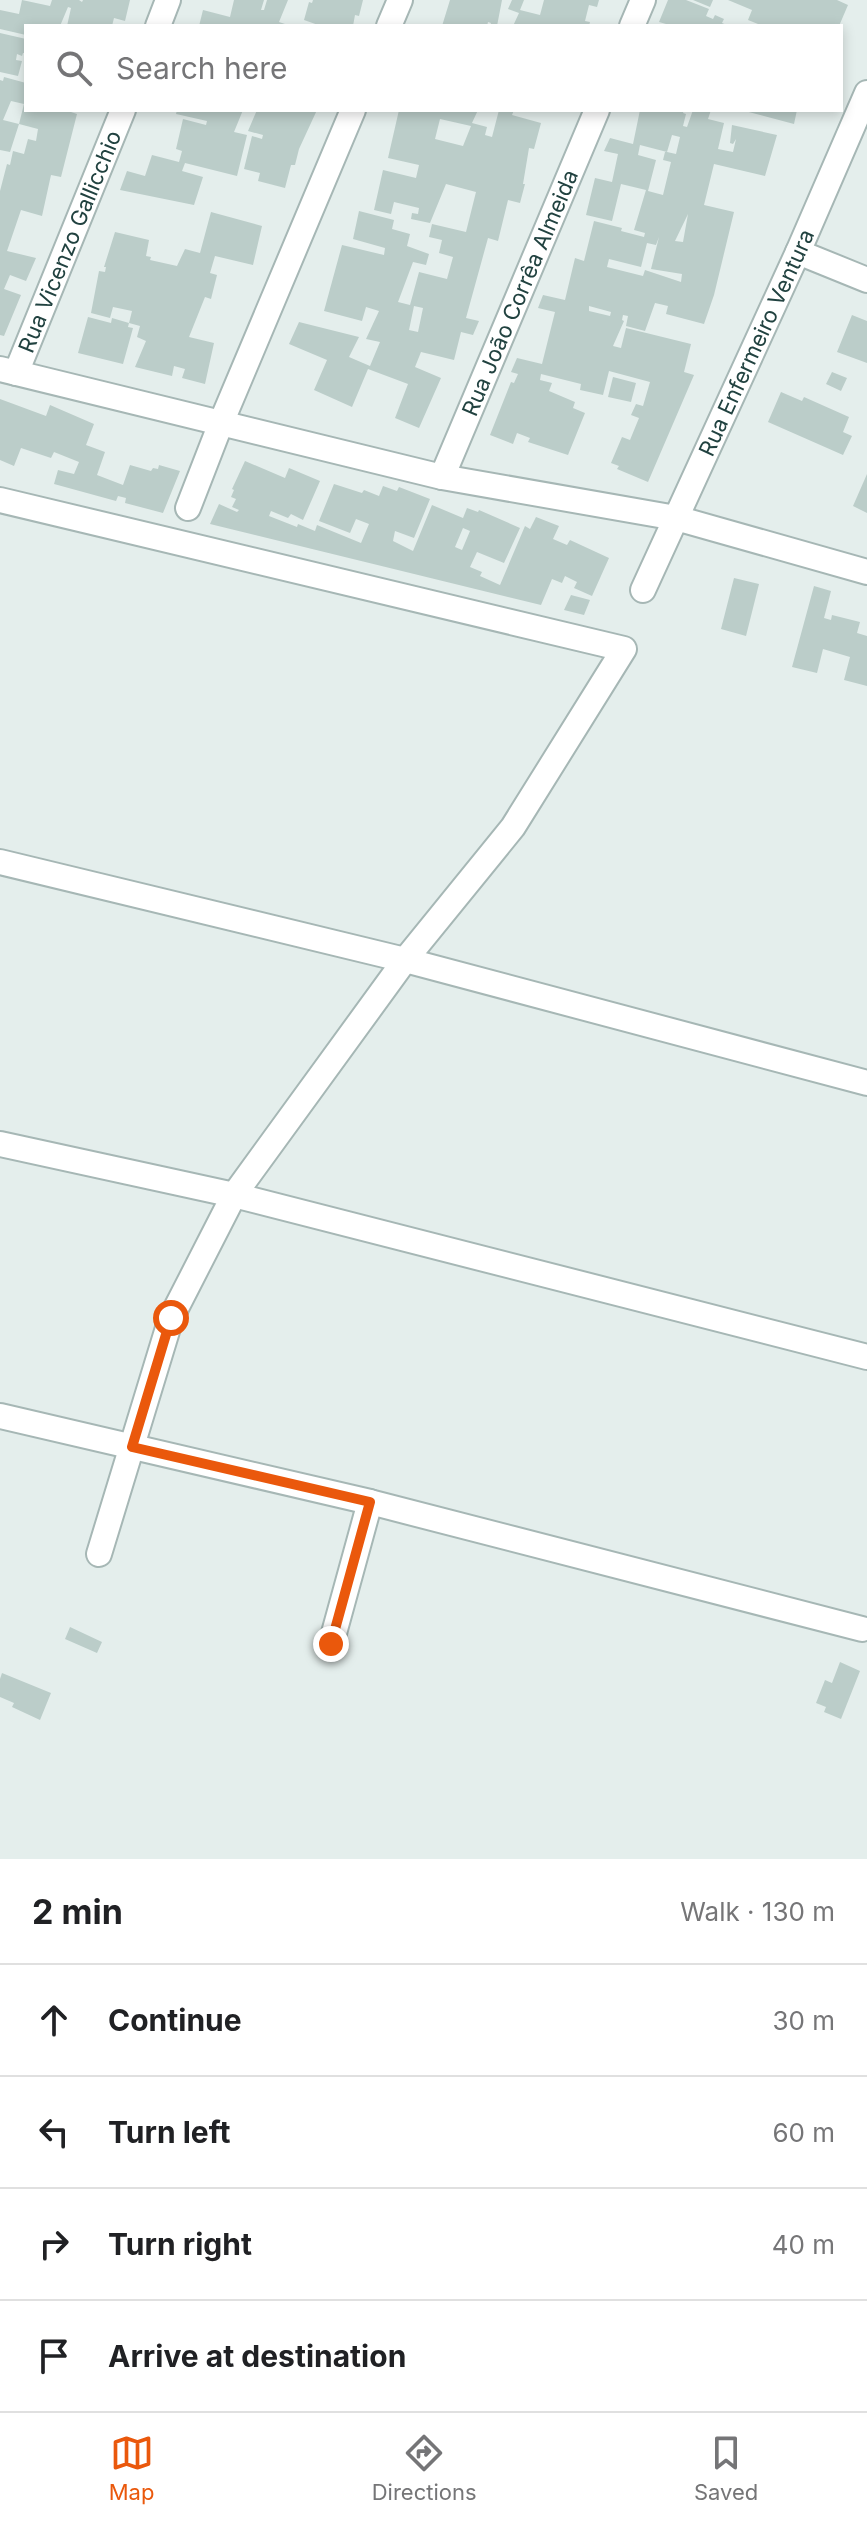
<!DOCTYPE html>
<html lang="en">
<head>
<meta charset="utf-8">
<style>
	body { margin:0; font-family:Inter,sans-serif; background:#f6f6f6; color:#202124 }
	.stop { position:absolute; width:24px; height:24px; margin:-18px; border:6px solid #ea580c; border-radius:50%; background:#fff }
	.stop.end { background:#ea580c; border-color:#fff; box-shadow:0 2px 8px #0008 }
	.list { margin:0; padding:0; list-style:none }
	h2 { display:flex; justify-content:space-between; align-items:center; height:104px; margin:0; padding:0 32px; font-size:34px }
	h2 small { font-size:26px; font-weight:400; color:#757577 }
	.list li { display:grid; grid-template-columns:52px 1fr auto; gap:24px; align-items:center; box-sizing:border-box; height:112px; padding:0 32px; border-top:2px solid #e0e0e0 }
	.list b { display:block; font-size:30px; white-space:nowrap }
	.list em { font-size:26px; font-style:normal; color:#757577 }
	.icon { flex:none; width:44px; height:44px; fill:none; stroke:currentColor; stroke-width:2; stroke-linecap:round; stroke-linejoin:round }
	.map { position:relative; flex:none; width:867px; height:1859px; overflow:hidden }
	.search { position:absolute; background:#fff; box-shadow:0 4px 12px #0003; left:24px; right:24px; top:24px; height:88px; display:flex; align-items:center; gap:20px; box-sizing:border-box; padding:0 28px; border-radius:0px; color:#757577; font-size:30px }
	.sheet { height:552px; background:#fff }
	nav { display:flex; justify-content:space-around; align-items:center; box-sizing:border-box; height:112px; border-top:2px solid #e0e0e0; background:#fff; font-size:22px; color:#757577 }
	nav a { display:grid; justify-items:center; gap:4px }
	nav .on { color:#ea580c }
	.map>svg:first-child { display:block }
	.building { fill:#bbcdc9; fill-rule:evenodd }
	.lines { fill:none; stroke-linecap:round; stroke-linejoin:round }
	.street-casing { stroke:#a6b7b5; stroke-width:28 }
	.street { stroke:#fff; stroke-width:24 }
	.route { stroke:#ea580c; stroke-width:10 }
	.labels { text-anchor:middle; stroke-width:6; stroke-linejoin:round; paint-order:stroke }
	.street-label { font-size:22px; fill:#214240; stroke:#f5faf9 }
</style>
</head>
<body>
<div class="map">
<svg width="867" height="1859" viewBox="0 0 867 1859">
	<rect width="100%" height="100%" fill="#e4eeec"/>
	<!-- building -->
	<path class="building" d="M 22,0 L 50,6 L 52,0 L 79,0 L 82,2 L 83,0 L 130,0 L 125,21 L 114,18 L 112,26 L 67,26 L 71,8 L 68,7 L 60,26 L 26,26 L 26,35 L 0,29 L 0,10 L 19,14 Z
		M 234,0 L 264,0 L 261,10 L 264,10 L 267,0 L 288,0 L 279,22 L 291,26 L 199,26 L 203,10 L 230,17 Z
		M 313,0 L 363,0 L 359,16 L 355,15 L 353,26 L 321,26 L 304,20 L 309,2 L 312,3 Z
		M 450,0 L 502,0 L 497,26 L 490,26 L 491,23 L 488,22 L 487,26 L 442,26 Z
		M 512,0 L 524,0 L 520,10 L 540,15 L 544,0 L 599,0 L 597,7 L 589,5 L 585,21 L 590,22 L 589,26 L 513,26 L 519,13 L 508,9 Z
		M 668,0 L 686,0 L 709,9 L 706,16 L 713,19 L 715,15 L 724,19 L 722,23 L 729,26 L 673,26 L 659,22 Z
		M 693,0 L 713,0 L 710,7 Z
		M 728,0 L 837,0 L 848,5 L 839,26 L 763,26 L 748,20 L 752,10 Z
		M 0,33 L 26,39 L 26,53 L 23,53 L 22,56 L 17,54 L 16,60 L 22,61 L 18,76 L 0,72 Z
		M 4,77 L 26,83 L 26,110 L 72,110 L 71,112 L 77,114 L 61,177 L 51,175 L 42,216 L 21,210 L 7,251 L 36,258 L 26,281 L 10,275 L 4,289 L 21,295 L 4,336 L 0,335 L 0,191 L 7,164 L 10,165 L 13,151 L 24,154 L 28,139 L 36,141 L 38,129 L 19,124 L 24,104 L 11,101 L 3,120 L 19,124 L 10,152 L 0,150 L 0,80 L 3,81 Z
		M 177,110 L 243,110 L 234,132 L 247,135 L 237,176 L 185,163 L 182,171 L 203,177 L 194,205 L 120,190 L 127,171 L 145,176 L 152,155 L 179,162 L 182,151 L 176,149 L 183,119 L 206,125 L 207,121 L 176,114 Z
		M 257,110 L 317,110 L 299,149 L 295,165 L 291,165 L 285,188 L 258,181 L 260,173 L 244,169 L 252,136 L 262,139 L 263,135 L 248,131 Z
		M 399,110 L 478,110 L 472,123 L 487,127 L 485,135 L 492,137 L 499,110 L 514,110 L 512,115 L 541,123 L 534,149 L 529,148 L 523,184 L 525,184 L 520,203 L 508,200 L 498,241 L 488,238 L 466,318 L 479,321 L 473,335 L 461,332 L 454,360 L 421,352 L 415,367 L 441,378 L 419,428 L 395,418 L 408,384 L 368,369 L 352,407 L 314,390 L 327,360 L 289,344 L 299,322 L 359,337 L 349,357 L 370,366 L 380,342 L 366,339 L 379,311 L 366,307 L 362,321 L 324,311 L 342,245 L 384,255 L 385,248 L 353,239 L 359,211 L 394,220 L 392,229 L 410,234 L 407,246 L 429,254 L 426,265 L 413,262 L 398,302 L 410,305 L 419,272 L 447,279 L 453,257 L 439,253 L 442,240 L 429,237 L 432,224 L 466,232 L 476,192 L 446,184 L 430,223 L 411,219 L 412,213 L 418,214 L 419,208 L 394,202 L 391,214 L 374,210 L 383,170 L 416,178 L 419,165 L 388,158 ZM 440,119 L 471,126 L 463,146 L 435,139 ZM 414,306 L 423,308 L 418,332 L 409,330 Z
		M 640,110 L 684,110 L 683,113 L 686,114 L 683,126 L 687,127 L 693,110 L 711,110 L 708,119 L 724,123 L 718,149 L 733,152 L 736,139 L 733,144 L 730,143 L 732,125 L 777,135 L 765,176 L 714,164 L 704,205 L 734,212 L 714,295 L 704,324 L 666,314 L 668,306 L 655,303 L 645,331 L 626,326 L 628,316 L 623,315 L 622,320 L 624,321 L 613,346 L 621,348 L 626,328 L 691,344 L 684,372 L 694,375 L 648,482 L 617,469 L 619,466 L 611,463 L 622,437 L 630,440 L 639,418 L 631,415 L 636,404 L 643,406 L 650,382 L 609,371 L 603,395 L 580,390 L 581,384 L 541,374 L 540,380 L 552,383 L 549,391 L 575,402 L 573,408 L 585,413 L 568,455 L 528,442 L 530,438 L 517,433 L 513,444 L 490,435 L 511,382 L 514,383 L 518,374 L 511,372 L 517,358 L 542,364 L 555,312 L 538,308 L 543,295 L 565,300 L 575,258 L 584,261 L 594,221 L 622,228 L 621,231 L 644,237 L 645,233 L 634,230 L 646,190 L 621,184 L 612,221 L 586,215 L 595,178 L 612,182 L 618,154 L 604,151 L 610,138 L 633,144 ZM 672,135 L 680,137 L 676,154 L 667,152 ZM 640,145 L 667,152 L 665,152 L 663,160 L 671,162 L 663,195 L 648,191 L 656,160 L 638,155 ZM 688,214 L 683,242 L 675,241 ZM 659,237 L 651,269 L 682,274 L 681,282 L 645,270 L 643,276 L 607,267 L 609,259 L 641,267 L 647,243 L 656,245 ZM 589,306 L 611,312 L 610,316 L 589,311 Z
		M 741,110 L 797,110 L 794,124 Z
		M 211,212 L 262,226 L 253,265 L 215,256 L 210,273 L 217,275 L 211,299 L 205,297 L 189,337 L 214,343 L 205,384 L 182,378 L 185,369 L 174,366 L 172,376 L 135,367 L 146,341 L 137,337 L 140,326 L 129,323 L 132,311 L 113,307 L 110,318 L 91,313 L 99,271 L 105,272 L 106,267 L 104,267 L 115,232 L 149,240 L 146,256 L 151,257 L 150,260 L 177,266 L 185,249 L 200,253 Z
		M 852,315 L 867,321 L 867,363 L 837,352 Z
		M 88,317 L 111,323 L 112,318 L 129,323 L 128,327 L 133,328 L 123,364 L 78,353 Z
		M 832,372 L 847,378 L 841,391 L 826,384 Z
		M 613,377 L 636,383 L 631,402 L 608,397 Z
		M 781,392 L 802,401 L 804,397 L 849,417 L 843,432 L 852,436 L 843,455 L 768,422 Z
		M 0,399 L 46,416 L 50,405 L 94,424 L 86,445 L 105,452 L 97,475 L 123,485 L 130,465 L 151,471 L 153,468 L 158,469 L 159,465 L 180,471 L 163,513 L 125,503 L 126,498 L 118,496 L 116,501 L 54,484 L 58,470 L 74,474 L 79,462 L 54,452 L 51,458 L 21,448 L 14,466 L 0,460 Z
		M 245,461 L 285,478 L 289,468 L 320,481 L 303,520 L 291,514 L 288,518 L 271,511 L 269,516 L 297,527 L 298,524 L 315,531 L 317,525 L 361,543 L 369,524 L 356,519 L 350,533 L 319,521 L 334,484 L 362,493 L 364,490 L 379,496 L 383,486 L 397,491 L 399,487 L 430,499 L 414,538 L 395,531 L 393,541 L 413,551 L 432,505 L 463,518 L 467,508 L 478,512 L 479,510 L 520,528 L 504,563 L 477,552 L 470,567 L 482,572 L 480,576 L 500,585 L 525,526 L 530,529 L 536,517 L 559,526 L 553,539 L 567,545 L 570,540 L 609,558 L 592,596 L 574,588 L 577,582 L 565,576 L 562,583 L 552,579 L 541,605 L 210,524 L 219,504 L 237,512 L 239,510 L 232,507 L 236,499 L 231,497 L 234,490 L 232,489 ZM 463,528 L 470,531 L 462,550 L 455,547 Z
		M 867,474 L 867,513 L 853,506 Z
		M 734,578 L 759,584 L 746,636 L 721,629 Z
		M 814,586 L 831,591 L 824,618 L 831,620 L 832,615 L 860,622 L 857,633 L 867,636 L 867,686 L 844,680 L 850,657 L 823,649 L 817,673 L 792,667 Z
		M 571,595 L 590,600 L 584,615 L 564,610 Z
		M 70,1627 L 102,1642 L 97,1653 L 65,1639 Z
		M 840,1662 L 860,1671 L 841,1719 L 824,1712 L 826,1707 L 816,1703 L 825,1680 L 832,1683 Z
		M 2,1673 L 51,1693 L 40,1720 L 12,1707 L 14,1703 L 0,1697 L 0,1679 Z"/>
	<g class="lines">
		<!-- street casing -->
		<g class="street-casing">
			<g id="street">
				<path d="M 158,26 L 168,0"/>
				<path d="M 389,26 L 400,0"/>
				<path d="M 632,26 L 643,0"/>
				<path d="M 798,252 L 867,280"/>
				<path d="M 0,369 L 442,477 L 676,518 L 867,572"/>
				<path id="s1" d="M 16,373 L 123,110"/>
				<path id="s2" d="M 442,477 L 597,110"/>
				<path d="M 0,500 L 624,649 L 513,827 L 405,960 L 234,1195 L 171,1318 L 99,1554"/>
				<path d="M 188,508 L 221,423 L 353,110"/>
				<path id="s3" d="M 643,590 L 798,252 L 867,93"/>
				<path d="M 0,862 L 405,960 L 867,1083"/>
				<path d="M 0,1144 L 234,1195 L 867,1357"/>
				<path d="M 0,1416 L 370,1502 L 862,1629"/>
				<path d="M 331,1644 L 370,1502"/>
			</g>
		</g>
		<!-- street -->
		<use href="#street" class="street"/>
	</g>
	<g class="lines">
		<!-- route -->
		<path class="route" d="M 171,1318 L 132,1447 L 370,1502 L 331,1644"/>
	</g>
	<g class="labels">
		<!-- street labels -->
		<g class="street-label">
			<text dy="8" stroke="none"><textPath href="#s1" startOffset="142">Rua Vicenzo Gallicchio</textPath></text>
			<text dy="8" stroke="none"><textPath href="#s2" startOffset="200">Rua João Corrêa Almeida</textPath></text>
			<text dy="8" stroke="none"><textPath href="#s3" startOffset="272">Rua Enfermeiro Ventura</textPath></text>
		</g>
	</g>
</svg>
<div class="stop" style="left:171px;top:1318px"></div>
<div class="stop end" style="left:331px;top:1644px"></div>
<div class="search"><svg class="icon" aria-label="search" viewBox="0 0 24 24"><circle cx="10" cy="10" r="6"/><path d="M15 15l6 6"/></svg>Search here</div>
</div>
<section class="sheet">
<h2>2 min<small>Walk · 130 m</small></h2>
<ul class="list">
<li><svg class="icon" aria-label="ahead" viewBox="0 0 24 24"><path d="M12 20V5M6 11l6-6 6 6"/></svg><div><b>Continue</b></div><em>30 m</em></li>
<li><svg class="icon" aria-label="left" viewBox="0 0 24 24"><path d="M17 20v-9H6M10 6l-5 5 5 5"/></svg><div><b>Turn left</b></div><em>60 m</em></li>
<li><svg class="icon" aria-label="right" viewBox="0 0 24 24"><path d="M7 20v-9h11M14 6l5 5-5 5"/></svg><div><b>Turn right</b></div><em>40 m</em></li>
<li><svg class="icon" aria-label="arrive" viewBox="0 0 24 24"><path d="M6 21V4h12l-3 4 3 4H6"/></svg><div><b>Arrive at destination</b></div></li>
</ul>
</section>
<nav>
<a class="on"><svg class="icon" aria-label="map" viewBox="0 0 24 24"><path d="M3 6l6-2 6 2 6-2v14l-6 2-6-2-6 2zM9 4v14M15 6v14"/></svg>Map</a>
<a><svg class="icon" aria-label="directions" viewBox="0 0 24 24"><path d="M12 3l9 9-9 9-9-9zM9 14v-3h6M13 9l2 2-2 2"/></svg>Directions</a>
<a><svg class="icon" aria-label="saved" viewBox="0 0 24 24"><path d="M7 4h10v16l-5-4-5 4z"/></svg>Saved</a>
</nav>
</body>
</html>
